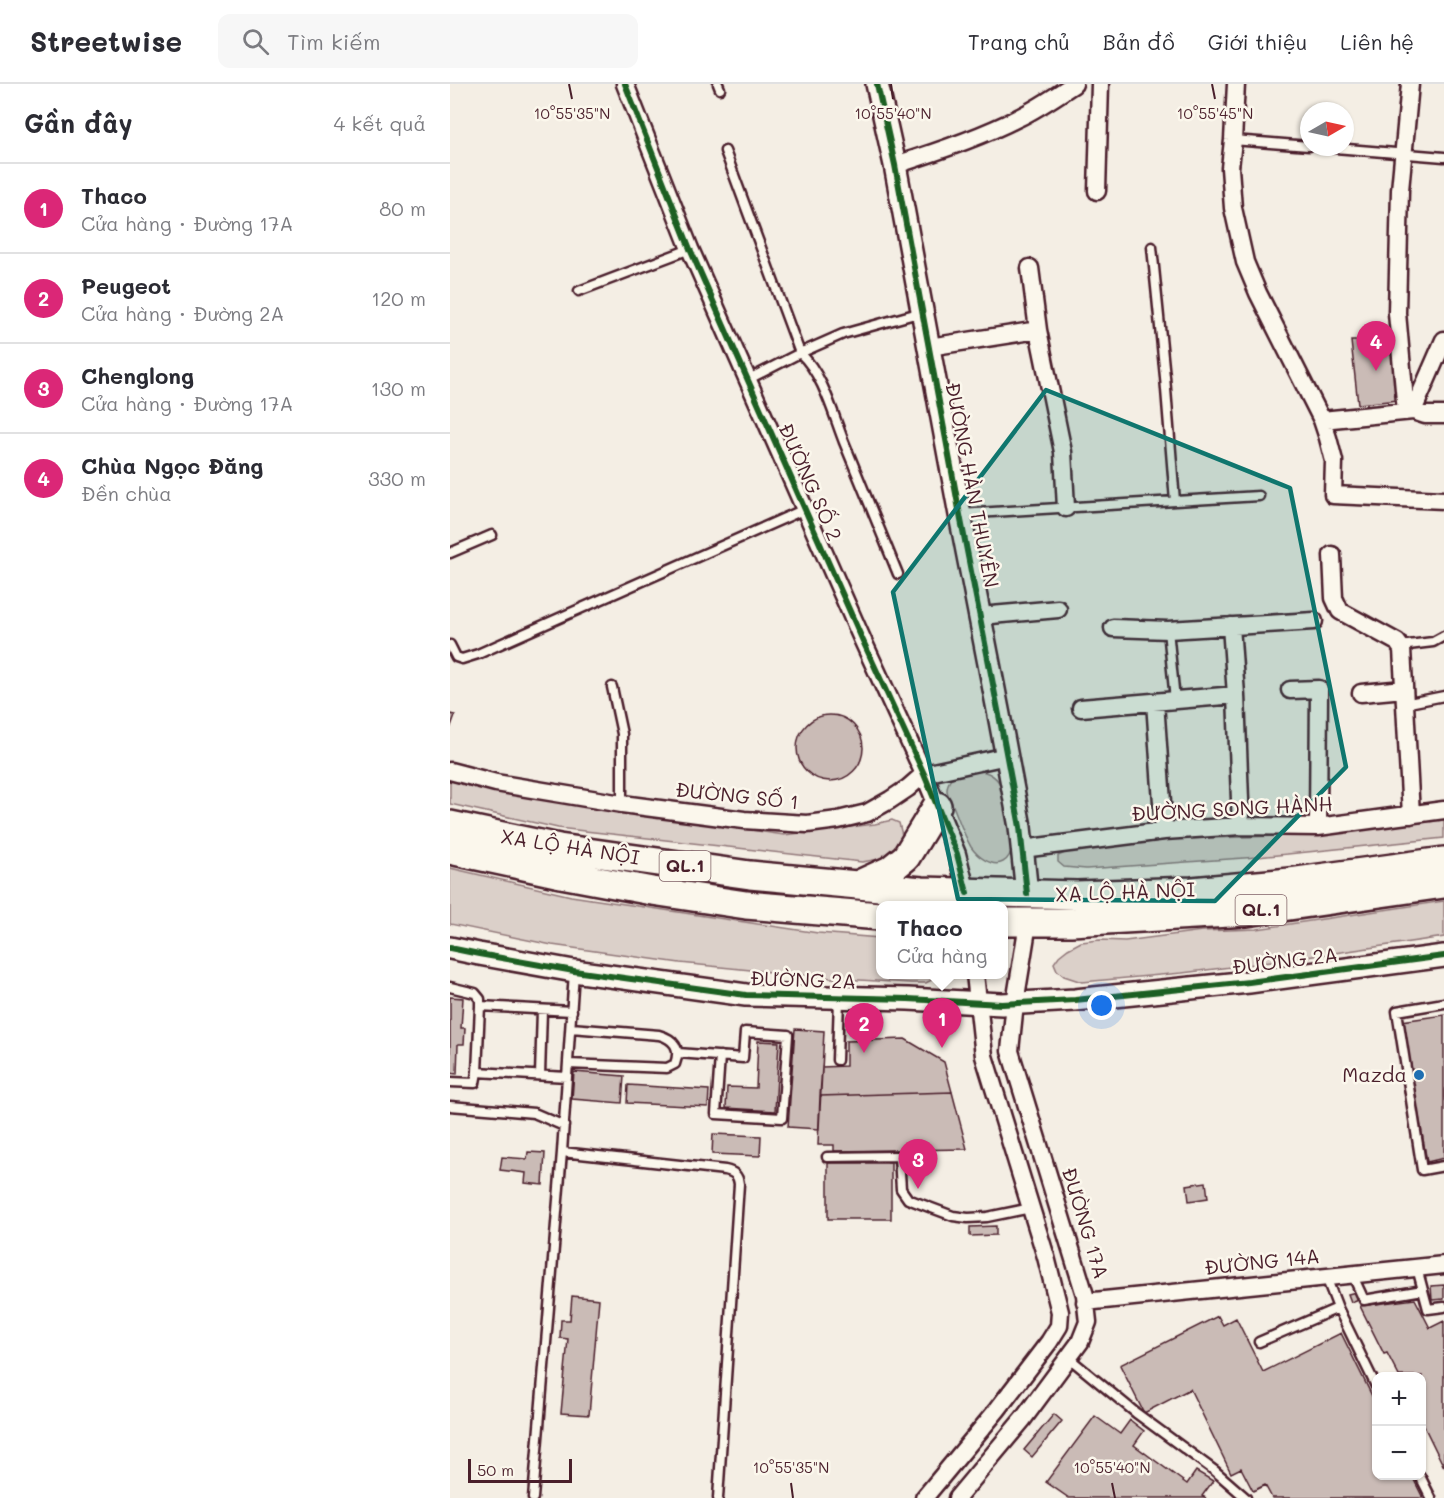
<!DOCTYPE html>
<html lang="vi">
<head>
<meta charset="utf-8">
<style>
	body { margin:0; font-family:Mali,sans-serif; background:#f7f7f7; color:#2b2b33 }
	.controls { position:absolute; right:18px; bottom:18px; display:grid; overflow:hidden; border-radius:12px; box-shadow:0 2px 4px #0004 }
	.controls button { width:54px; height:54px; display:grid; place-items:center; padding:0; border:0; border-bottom:2px solid #e1e1e2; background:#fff; color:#2b2b33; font:30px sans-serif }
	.compass { position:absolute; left:850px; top:18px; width:54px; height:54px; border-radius:50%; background:#fff; box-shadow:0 2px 4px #0004; rotate:81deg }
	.scale { position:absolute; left:18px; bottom:15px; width:104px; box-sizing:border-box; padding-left:6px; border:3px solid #4a1f2b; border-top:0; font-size:16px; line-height:21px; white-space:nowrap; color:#4a1f2b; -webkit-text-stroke:4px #fbf7ec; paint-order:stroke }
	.you { position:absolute; left:652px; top:922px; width:21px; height:21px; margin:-15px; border:4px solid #fff; border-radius:50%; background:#1a73e8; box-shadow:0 0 0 9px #1a73e833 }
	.badge { display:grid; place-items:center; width:39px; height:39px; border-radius:50%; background:#db2777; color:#fff; font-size:20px; font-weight:700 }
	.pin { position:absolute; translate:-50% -50px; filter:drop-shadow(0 2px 3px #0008) }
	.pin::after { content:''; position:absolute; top:32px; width:21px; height:18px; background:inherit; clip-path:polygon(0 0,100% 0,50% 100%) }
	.popup { position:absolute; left:426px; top:817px; width:132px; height:78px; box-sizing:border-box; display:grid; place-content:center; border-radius:12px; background:#fff; filter:drop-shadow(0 2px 4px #0005); font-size:20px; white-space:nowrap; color:#7c7c81 }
	.popup b { font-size:22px; color:#2b2b33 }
	.popup::after { content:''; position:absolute; left:50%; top:100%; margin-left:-12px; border:12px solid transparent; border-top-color:#fff }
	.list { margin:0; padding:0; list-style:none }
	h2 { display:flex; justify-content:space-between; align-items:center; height:78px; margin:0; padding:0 24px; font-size:26px }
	h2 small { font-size:20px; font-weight:400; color:#7c7c81 }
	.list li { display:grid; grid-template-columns:39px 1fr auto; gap:18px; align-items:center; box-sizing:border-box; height:90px; padding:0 24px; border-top:2px solid #e1e1e2 }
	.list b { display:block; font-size:22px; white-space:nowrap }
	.list p { margin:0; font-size:20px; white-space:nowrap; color:#7c7c81 }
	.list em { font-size:20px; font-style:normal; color:#7c7c81 }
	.icon { flex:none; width:33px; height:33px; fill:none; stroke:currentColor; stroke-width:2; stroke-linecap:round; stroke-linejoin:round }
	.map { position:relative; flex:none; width:994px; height:1414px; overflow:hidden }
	header { display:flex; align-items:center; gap:36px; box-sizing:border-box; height:84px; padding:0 30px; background:#fff; border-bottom:2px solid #e1e1e2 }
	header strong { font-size:28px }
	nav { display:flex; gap:33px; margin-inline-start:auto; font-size:21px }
	.search { width:420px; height:54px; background:#f7f7f7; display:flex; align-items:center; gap:15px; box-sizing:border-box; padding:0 21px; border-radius:12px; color:#7c7c81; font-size:22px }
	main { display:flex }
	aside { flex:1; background:#fff }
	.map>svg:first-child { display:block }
	.green { fill:#dbd0c9; stroke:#92787a; stroke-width:1.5 }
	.building { fill:#cabbb6; stroke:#4a1f2b; stroke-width:1.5 }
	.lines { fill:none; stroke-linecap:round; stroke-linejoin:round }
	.service-casing { stroke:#4a1f2b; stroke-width:13 }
	.minor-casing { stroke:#4a1f2b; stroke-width:21 }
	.tertiary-casing { stroke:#4a1f2b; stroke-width:26 }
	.trunk-casing { stroke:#4a1f2b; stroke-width:32 }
	.service { stroke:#fbf7ec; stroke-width:8 }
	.minor { stroke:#fbf7ec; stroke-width:16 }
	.tertiary { stroke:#fbf7ec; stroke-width:21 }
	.trunk { stroke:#fbf7ec; stroke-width:27 }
	.cycleway-casing { stroke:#fbf7ec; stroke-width:10 }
	.cycleway { stroke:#1b5e20; stroke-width:6 }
	.marked { fill:#0f766e; fill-opacity:0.2; stroke:#0f766e; stroke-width:4.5; stroke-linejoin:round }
	.ticks { fill:none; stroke:#4a1f2b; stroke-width:2 }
	.poi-dot { fill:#1f6fb2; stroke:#fbf7ec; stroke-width:2 }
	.labels { text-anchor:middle; stroke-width:5; stroke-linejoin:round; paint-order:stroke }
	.shield { fill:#fbf7ec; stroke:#7f6065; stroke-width:1.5 }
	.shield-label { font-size:18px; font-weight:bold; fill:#4a1f2b }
	.street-label { font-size:20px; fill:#4a1f2b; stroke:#fbf7ec }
	.poi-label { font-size:20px; fill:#4a1f2b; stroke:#fbf7ec; text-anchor:end }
	.ticks-label { font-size:15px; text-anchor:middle; fill:#4a1f2b; stroke:#fbf7ec; stroke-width:5; stroke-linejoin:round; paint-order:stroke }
</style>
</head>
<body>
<header>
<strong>Streetwise</strong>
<div class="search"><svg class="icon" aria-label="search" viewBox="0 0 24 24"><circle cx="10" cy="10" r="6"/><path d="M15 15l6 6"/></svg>Tìm kiếm</div>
<nav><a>Trang chủ</a><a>Bản đồ</a><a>Giới thiệu</a><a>Liên hệ</a></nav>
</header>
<main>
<aside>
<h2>Gần đây<small>4 kết quả</small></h2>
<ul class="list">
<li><span class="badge">1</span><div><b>Thaco</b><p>Cửa hàng · Đường 17A</p></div><em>80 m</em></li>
<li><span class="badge">2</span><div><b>Peugeot</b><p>Cửa hàng · Đường 2A</p></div><em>120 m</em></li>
<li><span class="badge">3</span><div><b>Chenglong</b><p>Cửa hàng · Đường 17A</p></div><em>130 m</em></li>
<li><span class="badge">4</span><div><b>Chùa Ngọc Đăng</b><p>Đền chùa</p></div><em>330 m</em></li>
</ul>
</aside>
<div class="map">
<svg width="994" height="1414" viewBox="0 0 994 1414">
	<rect width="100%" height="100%" fill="#f4eee4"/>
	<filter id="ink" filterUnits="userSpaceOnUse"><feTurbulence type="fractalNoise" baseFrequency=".0167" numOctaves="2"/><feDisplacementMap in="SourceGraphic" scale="12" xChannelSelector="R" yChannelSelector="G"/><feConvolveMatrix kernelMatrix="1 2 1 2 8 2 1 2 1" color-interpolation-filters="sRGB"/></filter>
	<g filter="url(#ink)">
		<!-- green -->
		<path class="green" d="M 520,685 C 535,687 545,689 552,703 L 563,762 C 561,768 559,775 553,778 C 542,784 527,772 521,763 C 514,751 509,737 504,724 C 502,719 497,711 497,706 C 497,693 510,688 520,685 Z
			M 0,695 L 146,723 L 334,751 L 425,740 L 442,736 L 449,739 L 452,751 L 449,765 L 435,774 L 412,778 L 108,744 L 0,720 Z
			M 994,736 L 994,754 L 808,773 L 636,785 L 614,783 L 608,778 L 608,772 L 617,768 L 725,755 L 869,751 Z
			M 0,784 L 121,812 L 368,849 L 430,854 L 430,890 L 491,891 L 476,899 L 461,899 L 392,895 L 230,879 L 102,861 L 0,840 Z
			M 994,817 L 994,853 L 829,877 L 732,889 L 632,898 L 614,892 L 607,886 L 604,879 L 609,872 L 618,865 L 631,858 L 650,856 L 675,857 L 752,847 L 807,845 Z"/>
		<!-- building -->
		<path class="building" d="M 901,257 L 910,257 L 911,262 L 920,263 L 924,267 L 926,274 L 930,274 L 934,269 L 935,257 L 944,257 L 949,316 L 908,320 Z
			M 0,630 L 5,631 L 0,645 Z
			M347 664a33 33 0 1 1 66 0a33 33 0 1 1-66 0Z
			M 0,913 L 13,914 L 11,944 L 15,944 L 14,960 L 8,960 L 7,990 L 0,989 Z
			M 994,931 L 994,1074 L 977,1078 L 952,937 Z
			M 345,945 L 374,947 L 369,1045 L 338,1043 Z
			M 455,955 L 494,978 L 502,1008 L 370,1012 L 372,983 L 396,982 L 396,957 Z
			M 308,957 L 329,958 L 325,1027 L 276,1024 L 277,1003 L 306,1004 Z
			M 124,988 L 174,992 L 172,1019 L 122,1015 Z
			M 178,1001 L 259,1006 L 258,1023 L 177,1019 Z
			M 502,1008 L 517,1065 L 384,1067 L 384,1061 L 368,1061 L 370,1012 Z
			M 263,1050 L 311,1052 L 310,1072 L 262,1070 Z
			M 78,1068 L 95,1069 L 93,1101 L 75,1099 L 76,1089 L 50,1086 L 52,1073 L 77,1075 Z
			M 378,1079 L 441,1079 L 441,1135 L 378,1135 Z
			M 756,1098 L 758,1114 L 739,1117 L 737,1101 Z
			M 546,1142 L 546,1151 L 520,1152 L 520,1143 Z
			M 994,1201 L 994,1215 L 982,1216 L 981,1202 Z
			M 906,1208 L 909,1215 L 901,1218 L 898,1210 Z
			M 122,1212 L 149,1215 L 139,1331 L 111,1329 L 118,1255 L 110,1254 L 111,1236 L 120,1236 Z
			M 965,1215 L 980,1244 L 994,1237 L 994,1383 L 972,1338 L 972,1292 L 949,1292 L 937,1269 L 934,1270 L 910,1222 Z
			M 768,1232 L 773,1241 L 786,1234 L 813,1288 L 891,1249 L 926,1320 L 926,1392 L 962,1392 L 973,1414 L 822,1414 L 815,1401 L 803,1407 L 791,1384 L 781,1389 L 740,1305 L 694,1329 L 670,1281 Z
			M 604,1330 L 612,1337 L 582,1373 L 574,1366 Z
			M 645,1332 L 670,1350 L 680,1336 L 694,1347 L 684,1361 L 737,1400 L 746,1387 L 763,1397 L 752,1412 L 756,1414 L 619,1414 L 596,1398 Z"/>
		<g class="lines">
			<!-- service casing -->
			<g class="service-casing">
				<path id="service" d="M 268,0 L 270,5
					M 783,56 L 859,62
					M 873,63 L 994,73
					M 275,67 L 350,269 L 393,250 L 472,228
					M 702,163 L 715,293 L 725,417
					M 129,207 L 240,165
					M 297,296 L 350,269 C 373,290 383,330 394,358 C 412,402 430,446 448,490
					M 510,430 L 809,412
					M 0,469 L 42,451
					M 718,546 L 725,616
					M 0,561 L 6,573 L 12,575 L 28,570 L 355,425
					M 950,562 L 983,558 L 994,552
					M 162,603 L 172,650 L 172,720
					M 954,620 L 994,612
					M 0,903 L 25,909 L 30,915 L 30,922
					M 994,919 L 947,927 L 972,1086 L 994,1082
					M 228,969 L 293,974 L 295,948 L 338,951 L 332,1034 L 266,1030 L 270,972
					M 387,976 L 389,915
					M 118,980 L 217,984 L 225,980 C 231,964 224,955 209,951 L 121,944
					M 90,991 L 92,926
					M 117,993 L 27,988 L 30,922 L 122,927
					M 0,998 L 25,999 L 27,988
					M 0,1022 L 84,1029 L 114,1042
					M 112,1068 L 275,1086 C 284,1088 288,1091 289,1100 L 268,1414
					M 377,1073 L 449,1072 L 451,1105 L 458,1115 L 471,1120 L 503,1132 L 518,1134 L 537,1133 L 581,1124
					M 967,1184 L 978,1225 L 994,1223
					M 902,1190 L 914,1216 L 973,1206
					M 888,1224 L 926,1302
					M 809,1258 L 888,1224 L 876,1193
					M 619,1274 L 686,1329 L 765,1387 L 796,1414
					M 970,1392 L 981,1414
					M 83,1414 L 112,1068 L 124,888"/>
			</g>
			<!-- minor casing -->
			<g class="minor-casing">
				<path id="minor" d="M 175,0 L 240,165 L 413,557 L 474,690 L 507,770 L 517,809
					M 786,0 L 783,56 L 780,84 L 783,124 L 795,178 L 808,209 L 872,336 L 878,354 L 884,377 L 883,411 L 994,416
					M 445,81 C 487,68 529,54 568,34 C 587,25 606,12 624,0
					M 647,107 L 650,0
					M 580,184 L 588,246
					M 479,263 L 588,246 L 613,368 L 616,424
					M 963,327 L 975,331 L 994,331
					M 956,328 L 947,229 L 950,106 L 960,0
					M 872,336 L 963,327 L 994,256
					M 882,471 L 884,514 L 890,527 L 947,558 L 952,565 L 961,731
					M 530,532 L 608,525
					M 781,542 L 786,611 L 791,742
					M 663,544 L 718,546 L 864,537
					M 840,606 L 869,605 L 868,743
					M 911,609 L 954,605
					M 705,618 L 714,747
					M 631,624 L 786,611
					M 0,687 L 46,699 L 172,720 L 294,736 L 357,740 L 388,736 L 417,729 L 440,716 L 458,704 L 474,690 L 557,672
					M 572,765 L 714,747 L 791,742 L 868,743 L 994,726
					M 635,1218 L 994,1181
					M 474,1414 L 547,1326 L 599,1258 L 609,1242 L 610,1228 L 596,1173 L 534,972 L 525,890
					M 507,1414 L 573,1335 L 630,1258 L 638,1238 L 635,1211 L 560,967 L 565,919 L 578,839"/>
			</g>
			<!-- tertiary casing -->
			<g class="tertiary-casing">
				<path id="tertiary" d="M 427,0 L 445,81 L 510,431 L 549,631 L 570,743 L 577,810
					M 0,864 L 29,870 L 124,887 L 296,911 L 458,915 L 552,920 L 625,916 L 799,898 L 994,872"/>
			</g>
			<!-- trunk casing -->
			<g class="trunk-casing">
				<path id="trunk" d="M 0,741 L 109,764 L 300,791 L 472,807 L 627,811 L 742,807 L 840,798 L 994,777
					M 0,766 L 111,790 L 202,807 L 296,821 L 430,832
					M 407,801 L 440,786 L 456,773 L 487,722
					M 554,838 L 621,838 L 797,828 L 994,800"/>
			</g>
			<!-- service -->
			<use href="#service" class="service"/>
			<!-- minor -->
			<use href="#minor" class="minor"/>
			<!-- tertiary -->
			<use href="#tertiary" class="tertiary"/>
			<!-- trunk -->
			<use href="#trunk" class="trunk"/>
			<!-- cycleway casing -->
			<g class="cycleway-casing">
				<path id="cycleway" d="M 175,0 L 240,165 L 413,557 L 474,690 L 507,770 L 517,809
					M 427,0 L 445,81 L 510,431 L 549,631 L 570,743 L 577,810
					M 0,864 L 29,870 L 124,887 L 296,911 L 458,915 L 552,920 L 625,916 L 799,898 L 994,872"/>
			</g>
			<!-- cycleway -->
			<use href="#cycleway" class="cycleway"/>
		</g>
	</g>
	<!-- marked area -->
	<path class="marked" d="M 596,306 L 840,404 L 896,683 L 765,817 L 508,815 L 443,508 Z"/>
	<!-- ticks -->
	<path class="ticks" d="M 119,0 L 122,15M 441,0 L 443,15M 762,0 L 765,15M 341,1399 L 343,1414M 662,1399 L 665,1414"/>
	<!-- markers -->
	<circle class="poi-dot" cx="969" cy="991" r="6"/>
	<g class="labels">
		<!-- shield labels -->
		<g class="shield">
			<rect x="209.5" y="767" width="51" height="30" rx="4.5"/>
			<rect x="785.5" y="811" width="51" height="30" rx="4.5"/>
		</g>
		<g class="shield-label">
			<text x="235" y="788">QL.1</text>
			<text x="811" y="832">QL.1</text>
		</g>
		<!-- street labels -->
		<g class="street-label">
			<text transform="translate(360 398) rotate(66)" y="7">ĐƯỜNG SỐ 2</text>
			<text transform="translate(522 401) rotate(79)" y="7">ĐƯỜNG HÀN THUYÊN</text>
			<text transform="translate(287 712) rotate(6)" y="7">ĐƯỜNG SỐ 1</text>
			<text transform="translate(782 725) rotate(-3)" y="7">ĐƯỜNG SONG HÀNH</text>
			<text transform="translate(120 763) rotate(9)" y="7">XA LỘ HÀ NỘI</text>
			<text transform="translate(675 808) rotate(-2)" y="7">XA LỘ HÀ NỘI</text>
			<text transform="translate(835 877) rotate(-7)" y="7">ĐƯỜNG 2A</text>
			<text transform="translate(353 896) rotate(2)" y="7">ĐƯỜNG 2A</text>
			<text transform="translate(635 1139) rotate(73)" y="7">ĐƯỜNG 17A</text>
			<text transform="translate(812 1178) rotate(-6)" y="7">ĐƯỜNG 14A</text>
		</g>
		<!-- poi labels -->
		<g class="poi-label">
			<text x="957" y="998">Mazda</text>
		</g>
	</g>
	<g class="ticks-label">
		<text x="122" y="35">10°55'35"N</text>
		<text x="443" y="35">10°55'40"N</text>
		<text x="765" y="35">10°55'45"N</text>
		<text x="341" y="1389">10°55'35"N</text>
		<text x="662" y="1389">10°55'40"N</text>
	</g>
</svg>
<div class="controls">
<button>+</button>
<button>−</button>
</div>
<svg class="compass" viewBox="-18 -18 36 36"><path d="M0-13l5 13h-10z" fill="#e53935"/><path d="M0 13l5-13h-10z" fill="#7c7c81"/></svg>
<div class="scale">50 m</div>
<div class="you"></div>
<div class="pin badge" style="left:492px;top:964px">1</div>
<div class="popup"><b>Thaco</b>Cửa hàng</div>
<div class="pin badge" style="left:414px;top:969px">2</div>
<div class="pin badge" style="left:468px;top:1105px">3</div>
<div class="pin badge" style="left:926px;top:287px">4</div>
</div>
</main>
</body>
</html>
